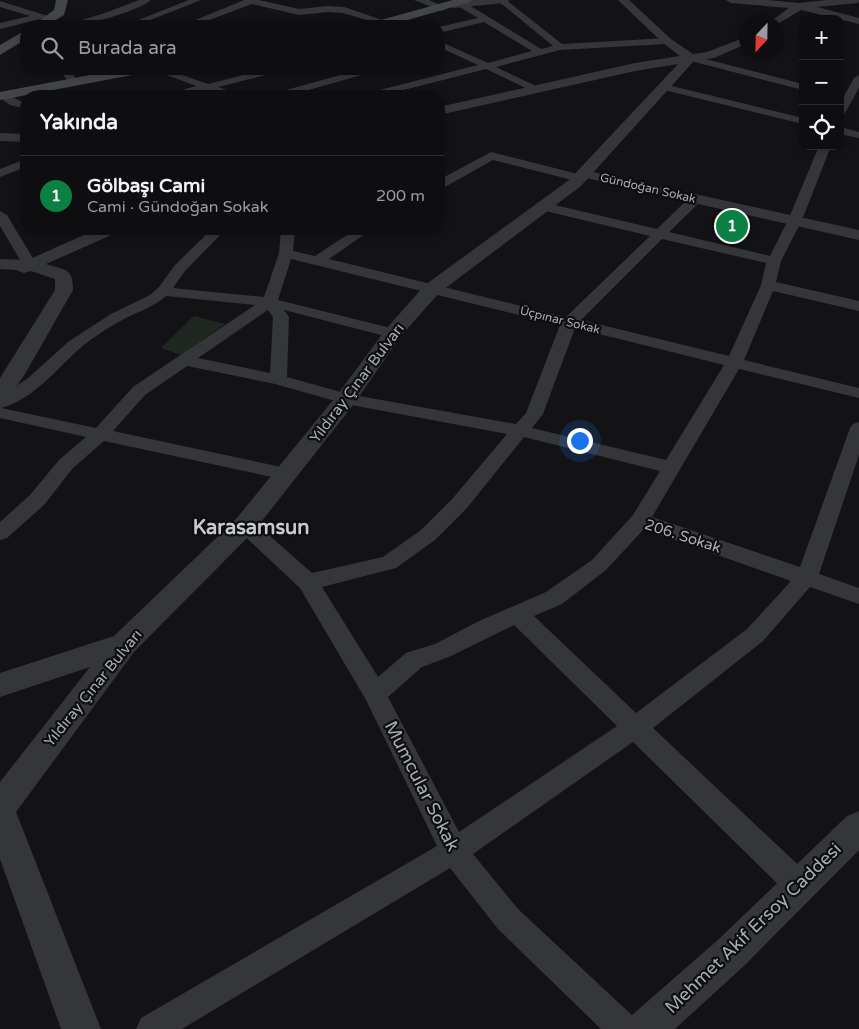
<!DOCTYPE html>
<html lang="tr">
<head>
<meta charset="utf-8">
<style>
	body { margin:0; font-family:"Varela Round",sans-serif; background:#1c1c1e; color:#f1f3f6 }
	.controls { position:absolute; right:15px; top:15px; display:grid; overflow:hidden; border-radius:10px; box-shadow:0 2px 8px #0003 }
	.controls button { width:45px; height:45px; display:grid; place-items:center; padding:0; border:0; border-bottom:1px solid #2e2e30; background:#0e0e10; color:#f1f3f6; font:25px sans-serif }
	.compass { position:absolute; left:739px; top:15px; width:45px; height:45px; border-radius:50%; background:#0e0e10; box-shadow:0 2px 8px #0003; rotate:202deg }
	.you { position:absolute; left:579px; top:440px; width:18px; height:18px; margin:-12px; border:4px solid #fff; border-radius:50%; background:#1a73e8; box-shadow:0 0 0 8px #1a73e833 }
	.badge { display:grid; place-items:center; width:32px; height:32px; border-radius:50%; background:#0b8043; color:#fff; font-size:16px; font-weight:700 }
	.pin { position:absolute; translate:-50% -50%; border:2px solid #fff; box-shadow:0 1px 5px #0006 }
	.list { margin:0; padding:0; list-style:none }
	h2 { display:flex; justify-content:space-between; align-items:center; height:65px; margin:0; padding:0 20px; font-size:21px }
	h2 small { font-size:16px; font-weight:400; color:#9b9c9f }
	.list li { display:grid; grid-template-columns:32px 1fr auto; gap:15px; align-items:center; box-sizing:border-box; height:80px; padding:0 20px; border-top:1px solid #2e2e30 }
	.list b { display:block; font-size:19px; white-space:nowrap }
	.list p { margin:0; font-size:16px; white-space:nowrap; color:#9b9c9f }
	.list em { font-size:16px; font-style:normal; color:#9b9c9f }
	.icon { flex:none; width:28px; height:28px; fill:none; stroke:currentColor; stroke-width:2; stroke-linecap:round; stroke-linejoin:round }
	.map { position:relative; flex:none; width:859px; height:1029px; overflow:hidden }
	.search { position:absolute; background:#0e0e10; box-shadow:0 2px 8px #0003; left:20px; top:20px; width:425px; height:55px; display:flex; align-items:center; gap:12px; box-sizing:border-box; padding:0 18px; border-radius:20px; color:#9b9c9f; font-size:19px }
	.panel { position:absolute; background:#0e0e10; box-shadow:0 2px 8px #0003; left:20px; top:90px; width:425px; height:145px; border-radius:20px }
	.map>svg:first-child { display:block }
	.green { fill:#202720 }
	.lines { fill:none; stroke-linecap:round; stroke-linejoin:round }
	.minor { fill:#353639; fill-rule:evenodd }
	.tertiary { fill:#353639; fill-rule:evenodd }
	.secondary { fill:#434649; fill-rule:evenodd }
	.labels { text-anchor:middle; stroke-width:4.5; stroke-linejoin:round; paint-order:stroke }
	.far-street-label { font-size:12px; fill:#a6adb4; stroke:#0e0e10 }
	.street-label { font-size:15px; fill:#a6adb4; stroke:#0e0e10 }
	.near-street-label { font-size:18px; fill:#a6adb4; stroke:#0e0e10 }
	.district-label { font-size:20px; font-weight:bold; fill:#c7cbd0; stroke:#0e0e10 }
</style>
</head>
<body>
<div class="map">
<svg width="859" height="1029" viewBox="0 0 859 1029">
	<rect width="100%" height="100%" fill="#131315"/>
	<!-- green -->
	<path class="green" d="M 194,316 L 225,324 L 181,355 L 161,348 Z"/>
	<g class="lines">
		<!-- minor -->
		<path class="minor" d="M 139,0 L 151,0 C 137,12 81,27 62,26 L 105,13 Z
			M 189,0 L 201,0 L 135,26 L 123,26 Z
			M 244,0 L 259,0 L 299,9 L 328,6 L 344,7 L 391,23 L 387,26 L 343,13 L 328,12 L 299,15 L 252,4 L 193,26 L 181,26 Z
			M 497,0 L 506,0 L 562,44 L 667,38 L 672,41 L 667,44 L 560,50 L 496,67 L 538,87 L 539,89 L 538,91 L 534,92 L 486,69 L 380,96 L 363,96 L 364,94 L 478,65 L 439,47 L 439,41 L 488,63 L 532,51 L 484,22 L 439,33 L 439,27 L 478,18 L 458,6 L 458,2 L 464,2 L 541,49 L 553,46 Z
			M 0,1 L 51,17 L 52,19 L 48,22 L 40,19 L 0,29 L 0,23 L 30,16 L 0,7 Z
			M 690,55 L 803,84 L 803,90 L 687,60 L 687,56 Z
			M 59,69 L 72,69 L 70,71 L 78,81 L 77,83 L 69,83 Z
			M 151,69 L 165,69 L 208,84 L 267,69 L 283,69 L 282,71 L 218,87 L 238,94 L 239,96 L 225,96 L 207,90 L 183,96 L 166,96 L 167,94 L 196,86 Z
			M 362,69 L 377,69 L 376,71 L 287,96 L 271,96 L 272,94 Z
			M 859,75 L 859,88 L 845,113 L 840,116 L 840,103 L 854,78 Z
			M 664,84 L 803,118 L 803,124 L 660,89 L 659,87 Z
			M 0,92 C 9,92 17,101 26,103 L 26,109 L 10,105 L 0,98 Z
			M 840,127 L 859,132 L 859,138 L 840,134 Z
			M 819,146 L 831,146 L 802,220 L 781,261 L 776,282 L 859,301 L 859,311 L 773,291 L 744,360 L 859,388 L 859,398 L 739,369 L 652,517 L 800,567 L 850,428 L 853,424 L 859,422 L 859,455 L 819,574 L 859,588 L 859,604 L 810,587 L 763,641 L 653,728 L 810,876 L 814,886 L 810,896 L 800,900 L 790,896 L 633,742 L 473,854 L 518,909 L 635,1018 L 640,1029 L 601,1029 L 498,929 L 450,868 L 182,1029 L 136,1029 L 141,1018 L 437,846 L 366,700 L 300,588 L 238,530 L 235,525 L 238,520 L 245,518 L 252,520 L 312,573 L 383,557 L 421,530 L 453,498 L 507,434 L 346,404 L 275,384 L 187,366 L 145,395 L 113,431 L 286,468 L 293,470 L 296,474 L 293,478 L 286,480 L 104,441 L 73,468 L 44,505 L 7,538 L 0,540 L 0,522 L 30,495 L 59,460 L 86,437 L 0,418 L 0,396 L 27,379 L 68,342 L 111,314 L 150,295 L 159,287 L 175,265 L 212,229 L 226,229 L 185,271 L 173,288 L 264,297 L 279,253 L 281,229 L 295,229 L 293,251 L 315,256 L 356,229 L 372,229 L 329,259 L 566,317 L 650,236 L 537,209 L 535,206 L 537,203 L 542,202 L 657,229 L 686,201 L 586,178 L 580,182 L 493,160 L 443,188 L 439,189 L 439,180 L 491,152 L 578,174 L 584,170 L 695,195 L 700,196 L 701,199 L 700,202 L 669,232 L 770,256 L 788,220 ZM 662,239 L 766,263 L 761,285 L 729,356 L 581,320 ZM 291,259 L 560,325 L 526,413 L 516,424 L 348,394 L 287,377 L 289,317 L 284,310 L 393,338 L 399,336 L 401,333 L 399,330 L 278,300 ZM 166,296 L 255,305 L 133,387 L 96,428 L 1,408 C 32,400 55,371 78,350 C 90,339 108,328 122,320 C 137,312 154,307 166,296 ZM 268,310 L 273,317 L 270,373 L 198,358 ZM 575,328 L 724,365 L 666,460 L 532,428 L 543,414 ZM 524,437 L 660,471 L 633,515 L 592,560 L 546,592 L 479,621 L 435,644 L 406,653 L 378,677 L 322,587 L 396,568 L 435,540 L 467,508 ZM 644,529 L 791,581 L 747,629 L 636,713 L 534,616 L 562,604 L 606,570 ZM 514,625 L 617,726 L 459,832 L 388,697 L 422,667 L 451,656 Z
			M 26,159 L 26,167 L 0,177 L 0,169 Z
			M 0,211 L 7,215 L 37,265 L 35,268 L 25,268 L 23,265 L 0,226 Z"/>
		<!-- tertiary -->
		<path class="tertiary" d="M 414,0 L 429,0 L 447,8 L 442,11 Z
			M 472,0 L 510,0 L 505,3 L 453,8 L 448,5 L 453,2 Z
			M 618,0 L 629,0 L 671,39 L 693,54 L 707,52 L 746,37 L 746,44 L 714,58 L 694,61 L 581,186 L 439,293 L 400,337 L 354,404 L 254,531 L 134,652 L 16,812 L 101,1029 L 61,1029 L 0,859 L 0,782 L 90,667 L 0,697 L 0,673 L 114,636 L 236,519 L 338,394 L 386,329 L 425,285 L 569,180 L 678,64 L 635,71 L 439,115 L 439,107 L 635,63 L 680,56 L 663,43 Z
			M 726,0 L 767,0 L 799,3 L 827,0 L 859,0 L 858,3 L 817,7 L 859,18 L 859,24 L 801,10 L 776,25 L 776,22 L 770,22 L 789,8 L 731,3 Z
			M 0,133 L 26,134 L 26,142 L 0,141 Z
			M 695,194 L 859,230 L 859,240 L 689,202 L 687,199 L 689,196 Z
			M 97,229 L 118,229 L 116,233 L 46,264 C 66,271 73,267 73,290 L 25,374 L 8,398 L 0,399 L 0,378 L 55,290 L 55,279 L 31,271 L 24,273 L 16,270 L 0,269 L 0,259 L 28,260 Z
			M 859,811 L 859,850 L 745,965 L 675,1029 L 626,1029 L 632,1015 L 719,939 L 847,816 Z"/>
		<!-- secondary -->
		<path class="secondary" d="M 56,0 L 68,0 L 64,15 L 46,26 L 32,26 L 54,10 Z
			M 453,0 L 472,0 L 470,2 L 387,26 L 368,26 L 370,23 Z
			M 26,30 L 26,39 L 0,55 L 0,45 Z
			M 122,69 L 150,69 L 143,73 L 0,100 L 0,92 Z"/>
	</g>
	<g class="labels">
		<!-- far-street labels -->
		<g class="far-street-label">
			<text transform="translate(648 188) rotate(13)" y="4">Gündoğan Sokak</text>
			<text transform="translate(560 320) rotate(14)" y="4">Üçpınar Sokak</text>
		</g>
		<!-- street labels -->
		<g class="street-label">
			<text transform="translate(357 383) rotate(-53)" y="5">Yıldıray Çınar Bulvarı</text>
			<text transform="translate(683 536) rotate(18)" y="5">206. Sokak</text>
			<text transform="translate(93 688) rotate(-51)" y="5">Yıldıray Çınar Bulvarı</text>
		</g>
		<!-- near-street labels -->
		<g class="near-street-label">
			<text transform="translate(422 786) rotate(63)" y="6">Mumcular Sokak</text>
			<text transform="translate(753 928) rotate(-44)" y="6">Mehmet Akif Ersoy Caddesi</text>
		</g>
		<!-- district labels -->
		<g class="district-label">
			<text x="251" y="534">Karasamsun</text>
		</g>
	</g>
</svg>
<div class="controls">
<button>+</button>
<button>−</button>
<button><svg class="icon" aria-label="locate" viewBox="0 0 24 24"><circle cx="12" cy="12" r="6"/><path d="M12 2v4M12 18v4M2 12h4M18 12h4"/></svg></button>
</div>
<svg class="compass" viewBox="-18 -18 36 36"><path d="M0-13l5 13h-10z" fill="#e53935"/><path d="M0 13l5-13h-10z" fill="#9b9c9f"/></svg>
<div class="you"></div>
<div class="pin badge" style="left:732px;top:226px">1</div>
<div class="search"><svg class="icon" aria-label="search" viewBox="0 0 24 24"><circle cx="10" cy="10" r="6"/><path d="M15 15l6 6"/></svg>Burada ara</div>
<section class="panel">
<h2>Yakında<small></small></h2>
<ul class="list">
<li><span class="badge">1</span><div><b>Gölbaşı Cami</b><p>Cami · Gündoğan Sokak</p></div><em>200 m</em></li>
</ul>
</section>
</div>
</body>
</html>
